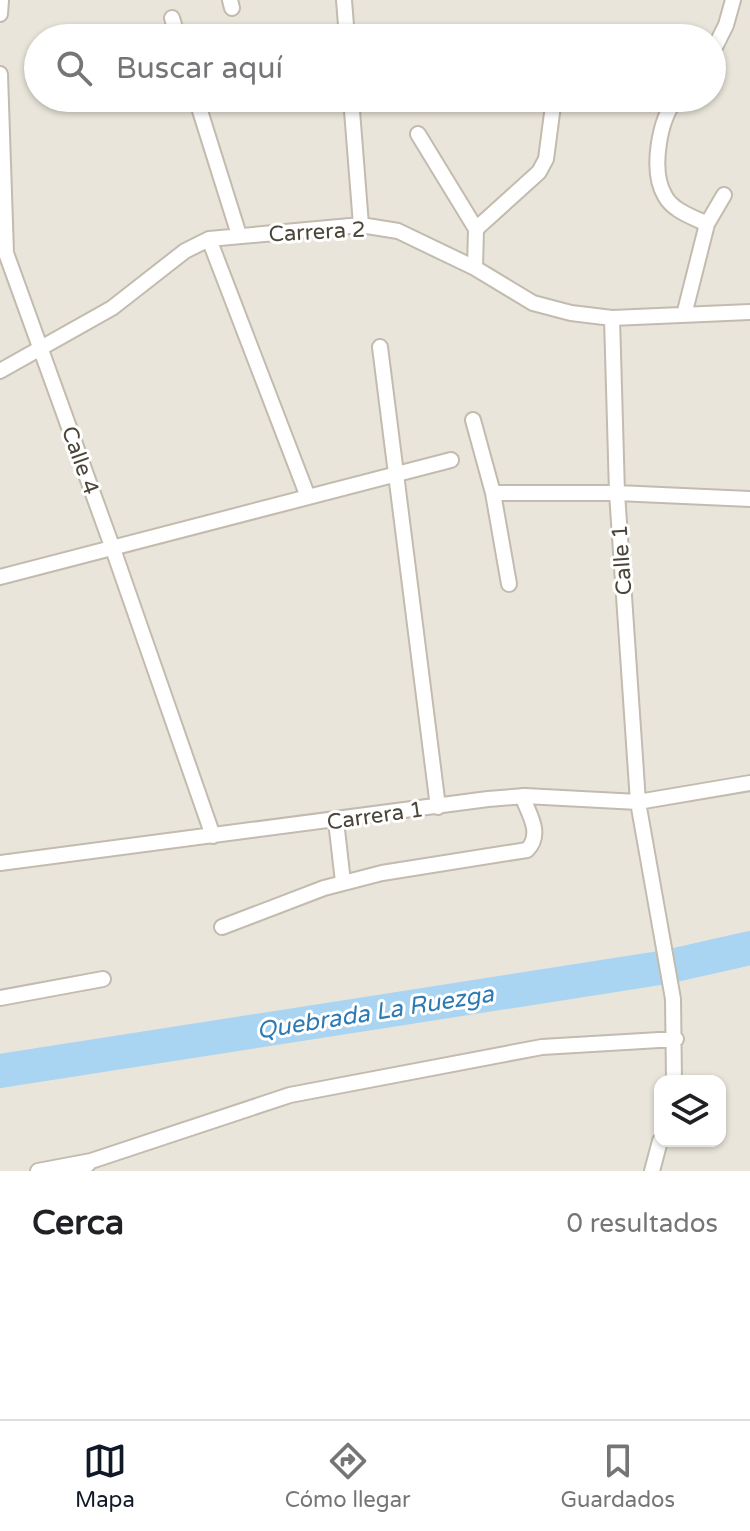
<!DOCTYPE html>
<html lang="es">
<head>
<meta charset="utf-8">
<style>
	body { margin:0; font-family:"Varela Round",sans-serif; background:#f6f6f6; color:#202124 }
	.controls { position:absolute; right:24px; bottom:24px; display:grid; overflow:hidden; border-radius:16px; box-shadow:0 2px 6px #0004 }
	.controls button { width:72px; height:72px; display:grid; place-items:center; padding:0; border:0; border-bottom:2px solid #e0e0e0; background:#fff; color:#202124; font:40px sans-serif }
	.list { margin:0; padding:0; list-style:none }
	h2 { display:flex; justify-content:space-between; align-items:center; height:104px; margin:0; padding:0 32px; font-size:34px }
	h2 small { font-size:26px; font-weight:400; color:#757577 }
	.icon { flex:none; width:44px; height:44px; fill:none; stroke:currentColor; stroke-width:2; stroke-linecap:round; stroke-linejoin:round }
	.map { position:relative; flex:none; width:750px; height:1171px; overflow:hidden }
	.search { position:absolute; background:#fff; box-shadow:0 2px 6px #0004; left:24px; right:24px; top:24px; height:88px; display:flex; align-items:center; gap:20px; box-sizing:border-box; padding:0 28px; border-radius:44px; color:#757577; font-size:30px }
	.sheet { height:248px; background:#fff }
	nav { display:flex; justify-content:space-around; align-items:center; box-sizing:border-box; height:112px; border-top:2px solid #e0e0e0; background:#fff; font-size:22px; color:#757577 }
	nav a { display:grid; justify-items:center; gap:4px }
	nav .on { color:#111827 }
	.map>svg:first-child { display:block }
	.residential { fill:#eae5da; fill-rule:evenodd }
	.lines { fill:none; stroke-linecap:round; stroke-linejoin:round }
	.river { stroke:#a9d4f2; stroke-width:34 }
	.street-casing { stroke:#c2bbae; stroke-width:18 }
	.street { stroke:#fff; stroke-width:14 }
	.labels { text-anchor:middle; stroke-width:6; stroke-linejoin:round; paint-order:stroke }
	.street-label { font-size:22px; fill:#4b4439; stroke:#fff }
	.water-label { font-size:24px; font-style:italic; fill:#2e7ab2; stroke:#fff }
</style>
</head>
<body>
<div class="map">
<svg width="750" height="1171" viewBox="0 0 750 1171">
	<rect width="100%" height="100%" fill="#f6f3ec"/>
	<!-- residential -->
	<path class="residential" d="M 0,0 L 750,0 L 750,1171 L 0,1171 ZM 38,38 L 712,38 L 712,98 L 38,98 ZM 660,1081 L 720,1081 L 720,1141 L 660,1141 Z"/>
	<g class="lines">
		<!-- river -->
		<path class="river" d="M 0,1071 L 666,967 L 750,948"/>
		<!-- street casing -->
		<g class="street-casing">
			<path id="street" d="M 230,0 L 232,8
				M 344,0 L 347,38
				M 0,14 L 1,0
				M 172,18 L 178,38
				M 712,53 L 726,25 L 733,0
				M 0,74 L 6,253 L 113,549 L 213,836
				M 196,98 L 239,235
				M 351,98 L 361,225
				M 677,98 C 659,119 650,171 665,196 C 673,211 693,217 707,224
				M 418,134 L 476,229 L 475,268
				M 476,229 L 539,172 L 546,159 L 554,98
				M 209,239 L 308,497
				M 684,315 L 707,224 L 724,195
				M 612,318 L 617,493 L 638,802 L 673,999 L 674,1081
				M 380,347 L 438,807
				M 0,371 L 112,308 L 185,251 L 209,239 L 361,225 L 398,231 L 475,268 L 533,303 L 571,313 L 612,318 L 750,312
				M 473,420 L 493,493 L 509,584
				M 493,493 L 617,493 L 750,499
				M 0,577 L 451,460
				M 336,821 L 343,882
				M 0,863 L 488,799 L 525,796 L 638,802 L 750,783
				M 222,927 L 324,888 L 382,873 L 527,850 C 543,834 529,814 522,796
				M 0,998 L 103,979
				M 38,1171 L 91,1161
				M 81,1171 L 91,1161 L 290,1095 L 542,1047 L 676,1039
				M 652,1171 L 660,1141"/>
		</g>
		<!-- street -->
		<use href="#street" class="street"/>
	</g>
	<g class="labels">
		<!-- street labels -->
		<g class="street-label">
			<text transform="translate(317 231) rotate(-3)" y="8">Carrera 2</text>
			<text transform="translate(81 460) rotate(70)" y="8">Calle 4</text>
			<text transform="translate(621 560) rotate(-94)" y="8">Calle 1</text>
			<text transform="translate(375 815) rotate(-8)" y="8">Carrera 1</text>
		</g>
		<!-- water labels -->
		<g class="water-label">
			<text transform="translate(375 1012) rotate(-9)" y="8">Quebrada La Ruezga</text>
		</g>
	</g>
</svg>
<div class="controls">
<button><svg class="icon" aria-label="layers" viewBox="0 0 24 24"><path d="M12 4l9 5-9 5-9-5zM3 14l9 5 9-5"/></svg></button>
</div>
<div class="search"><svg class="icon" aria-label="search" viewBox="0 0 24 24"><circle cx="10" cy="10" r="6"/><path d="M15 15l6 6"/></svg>Buscar aquí</div>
</div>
<section class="sheet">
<h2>Cerca<small>0 resultados</small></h2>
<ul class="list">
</ul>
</section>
<nav>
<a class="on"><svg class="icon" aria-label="map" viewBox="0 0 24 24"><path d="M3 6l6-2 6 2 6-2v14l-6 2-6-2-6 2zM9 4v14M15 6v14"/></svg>Mapa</a>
<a><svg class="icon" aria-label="directions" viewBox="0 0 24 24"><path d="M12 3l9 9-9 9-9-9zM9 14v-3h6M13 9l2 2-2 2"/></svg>Cómo llegar</a>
<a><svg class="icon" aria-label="saved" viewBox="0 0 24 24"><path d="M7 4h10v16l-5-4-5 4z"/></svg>Guardados</a>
</nav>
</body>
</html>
